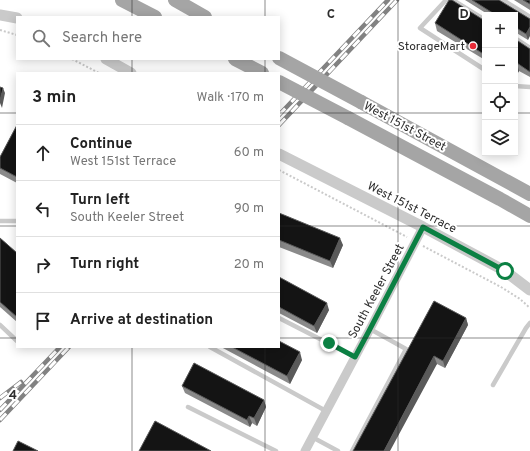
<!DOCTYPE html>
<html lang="en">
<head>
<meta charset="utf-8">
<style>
	body { margin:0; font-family:Overpass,sans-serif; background:#f2f2f2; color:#222 }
	.controls { position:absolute; right:12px; top:12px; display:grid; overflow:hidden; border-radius:0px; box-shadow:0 2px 10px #0003 }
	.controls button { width:36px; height:36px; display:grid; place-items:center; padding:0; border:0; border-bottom:1px solid #e0e0e0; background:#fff; color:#222; font:20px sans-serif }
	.stop { position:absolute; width:12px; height:12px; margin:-9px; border:3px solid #0b8043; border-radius:50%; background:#fff }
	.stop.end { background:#0b8043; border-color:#fff; box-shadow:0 1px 4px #0008 }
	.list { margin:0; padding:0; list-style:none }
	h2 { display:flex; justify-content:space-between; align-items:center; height:52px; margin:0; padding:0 16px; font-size:17px }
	h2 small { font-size:13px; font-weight:400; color:#767676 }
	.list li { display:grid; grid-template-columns:26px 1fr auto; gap:12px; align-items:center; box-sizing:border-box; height:56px; padding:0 16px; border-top:1px solid #e0e0e0 }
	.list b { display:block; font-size:15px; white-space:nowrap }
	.list p { margin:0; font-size:13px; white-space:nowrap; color:#767676 }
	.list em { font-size:13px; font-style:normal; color:#767676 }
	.icon { flex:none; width:22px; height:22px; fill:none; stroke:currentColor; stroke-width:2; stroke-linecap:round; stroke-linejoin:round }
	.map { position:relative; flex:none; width:530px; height:451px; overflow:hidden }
	.search { position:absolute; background:#fff; box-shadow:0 2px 10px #0003; left:16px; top:16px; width:264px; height:44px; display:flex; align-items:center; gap:10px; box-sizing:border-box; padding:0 14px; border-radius:0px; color:#767676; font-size:15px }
	.panel { position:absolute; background:#fff; box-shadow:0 2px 10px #0003; left:16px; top:72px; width:264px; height:276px; border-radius:0px }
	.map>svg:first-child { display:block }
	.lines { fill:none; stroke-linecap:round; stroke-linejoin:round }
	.path { stroke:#cacaca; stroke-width:2; stroke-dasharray:2 2; stroke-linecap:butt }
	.service { stroke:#cacaca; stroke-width:4.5 }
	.minor { stroke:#cacaca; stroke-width:9 }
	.tertiary { stroke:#cacaca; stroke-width:11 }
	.primary { stroke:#a5a5a5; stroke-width:14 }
	.rail-casing { stroke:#828282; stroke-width:4.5 }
	.rail { stroke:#fff; stroke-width:3; stroke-dasharray:9; stroke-linecap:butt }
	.primary-bridge { stroke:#a5a5a5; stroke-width:14 }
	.wall { fill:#8a8a8a }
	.shaded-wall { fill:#5a5a5a }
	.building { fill:#141414; stroke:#5a5a5a }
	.route { stroke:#0b8043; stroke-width:5 }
	.grid { fill:none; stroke:#2d2d2d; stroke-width:1; stroke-opacity:0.55 }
	.poi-dot { fill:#e92b38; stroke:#fff; stroke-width:1.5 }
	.labels { text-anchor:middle; stroke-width:4; stroke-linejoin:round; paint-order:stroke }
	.poi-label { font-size:12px; fill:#2d2d2d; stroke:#fff; text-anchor:end }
	.street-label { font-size:12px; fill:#2d2d2d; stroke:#fff }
	.grid-label { font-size:13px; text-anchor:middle; font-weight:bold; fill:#2d2d2d; stroke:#fff; stroke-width:4; stroke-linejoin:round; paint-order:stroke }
</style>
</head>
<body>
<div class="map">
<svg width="530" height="451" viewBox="0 0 530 451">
	<rect width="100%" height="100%" fill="#fff"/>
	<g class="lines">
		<!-- path -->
		<path class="path" d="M 0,30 L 17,35
			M 72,59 L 99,73
			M 279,170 L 407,237
			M 423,246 L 501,287 L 520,299 L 530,308"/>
		<!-- service -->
		<path class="service" d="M 446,0 L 420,28 L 485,70
			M 453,0 L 485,20
			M 503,0 L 530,17
			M 515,38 L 530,48
			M 515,86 L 530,87
			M 0,221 L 17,221
			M 279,318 L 355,357
			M 0,325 L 17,341
			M 210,347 L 326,411
			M 493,385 L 526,328 L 530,323
			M 188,407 L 276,451
			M 312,437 L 338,451
			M 352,451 L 406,349 L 370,329"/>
		<!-- minor -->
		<path class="minor" d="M 305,451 L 370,329 L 423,227"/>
		<!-- tertiary -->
		<path class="tertiary" d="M 0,15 L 17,18
			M 106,59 L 131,73
			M 279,154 L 423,227 L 505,271 L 530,290"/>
		<!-- primary -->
		<path class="primary" d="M 122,0 L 155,17
			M 175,0 L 205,17
			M 235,59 L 262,73
			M 361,102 L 530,194
			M 348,118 L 500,199 L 530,216"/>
		<!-- rail casing -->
		<g class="rail-casing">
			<path id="rail" d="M 279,115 L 388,0
				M 279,125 L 397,0
				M 0,398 L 21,382
				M 0,410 L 60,347
				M 0,420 L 69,347"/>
		</g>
		<!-- rail -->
		<use href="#rail" class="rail"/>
		<!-- primary-bridge -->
		<path class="primary-bridge" d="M 279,58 L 361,102
			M 279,82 L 348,118"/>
	</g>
	<!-- wall -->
	<path class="wall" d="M 465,0 L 499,0 L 530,19 L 528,40 L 515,32 L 515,15 L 489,15 Z
		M 514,0 L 530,0 L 530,10 Z
		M 485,21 L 485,60 L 437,31 L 435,23 Z
		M 515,39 L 530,49 L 530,77 L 519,71 L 515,78 Z
		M 17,125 L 17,183 L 0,174 L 0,157 Z
		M 279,213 L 343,245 L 333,268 L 279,247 Z
		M 0,238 L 17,253 L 17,322 L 0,307 Z
		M 279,277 L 329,310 L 317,333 L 279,313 Z
		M 466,318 L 468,325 L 445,368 L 437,364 L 353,451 Z
		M 221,347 L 279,347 L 302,360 L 290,384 Z
		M 182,386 L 264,400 L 266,407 L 257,426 L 252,423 L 250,427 L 185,393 Z"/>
	<!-- shaded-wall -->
	<path class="shaded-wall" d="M 530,27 L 530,36 L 528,40 L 526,34 Z
		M 517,63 L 519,71 L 515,78 L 515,66 Z
		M 3,88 L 5,93 L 2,108 L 0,103 L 0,101 Z
		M 340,238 L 343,245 L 333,268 L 330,261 Z
		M 327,303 L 329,310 L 317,333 L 314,326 Z
		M 466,318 L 468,325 L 445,368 L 443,361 Z
		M 300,352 L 302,360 L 290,384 L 287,376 Z
		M 434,356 L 437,364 L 390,451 L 384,451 Z
		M 264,400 L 266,407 L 257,426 L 254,418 Z
		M 249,416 L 252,423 L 250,427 L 247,420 Z"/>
	<!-- building -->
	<path class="building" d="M 449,0 L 452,0 L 485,21 L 485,55 L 435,23 Z
		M 472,0 L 499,0 L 530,19 L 530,27 L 526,34 L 515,27 L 515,15 L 496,15 Z
		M 523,0 L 530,0 L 530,4 Z
		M 515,39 L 530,49 L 530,72 L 517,63 L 515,66 Z
		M 0,87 L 3,88 L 0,101 Z
		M 17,125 L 17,177 L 0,168 L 0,157 Z
		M 279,213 L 340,238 L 330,261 L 279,240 Z
		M 0,238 L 17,253 L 17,317 L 0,302 Z
		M 279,277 L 327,303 L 314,326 L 279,307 Z
		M 434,301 L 466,318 L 443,361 L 434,356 L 384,451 L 353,451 Z
		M 279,341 L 300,352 L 287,376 L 232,347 L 279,347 Z
		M 194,363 L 264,400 L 254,418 L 249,416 L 247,420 L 182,386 Z
		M 155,421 L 211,451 L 139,451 Z
		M 18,441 L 38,451 L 13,451 Z"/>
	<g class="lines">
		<!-- route -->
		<path class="route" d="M 329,343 L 355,357 L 370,329 L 423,227 L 505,271"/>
	</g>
	<!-- grid -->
	<path class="grid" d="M 132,0 L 132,17M 265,0 L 265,17M 398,0 L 398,451M 132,59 L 132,73M 265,59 L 265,73M 0,113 L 17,113M 279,113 L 485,113M 515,113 L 530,113M 0,226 L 17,226M 279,226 L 530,226M 0,338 L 17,338M 279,338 L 530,338M 132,347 L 132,451M 265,347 L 265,451"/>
	<!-- markers -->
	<circle class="poi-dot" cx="473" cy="46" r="4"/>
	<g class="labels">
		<!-- poi labels -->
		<g class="poi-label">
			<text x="465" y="50">StorageMart</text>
		</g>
		<!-- street labels -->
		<g class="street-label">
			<text transform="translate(405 126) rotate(28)" y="4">West 151st Street</text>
			<text transform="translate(412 207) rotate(27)" y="4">West 151st Terrace</text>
			<text transform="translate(376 291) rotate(-62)" y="4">South Keeler Street</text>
		</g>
	</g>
	<g class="grid-label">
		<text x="331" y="18">C</text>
		<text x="464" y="18">D</text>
		<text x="13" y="399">4</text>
	</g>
</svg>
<div class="controls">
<button>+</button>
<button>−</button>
<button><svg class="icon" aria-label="locate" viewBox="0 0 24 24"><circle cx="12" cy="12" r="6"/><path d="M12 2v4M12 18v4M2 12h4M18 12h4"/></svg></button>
<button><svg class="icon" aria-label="layers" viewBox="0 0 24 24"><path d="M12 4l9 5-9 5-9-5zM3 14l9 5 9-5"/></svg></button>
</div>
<div class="stop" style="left:505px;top:271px"></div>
<div class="stop end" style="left:329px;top:343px"></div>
<div class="search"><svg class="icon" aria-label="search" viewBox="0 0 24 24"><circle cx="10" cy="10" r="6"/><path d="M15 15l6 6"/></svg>Search here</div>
<section class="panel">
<h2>3 min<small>Walk · 170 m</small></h2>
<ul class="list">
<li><svg class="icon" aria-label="ahead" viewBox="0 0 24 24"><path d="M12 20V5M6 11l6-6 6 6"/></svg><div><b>Continue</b><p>West 151st Terrace</p></div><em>60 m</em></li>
<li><svg class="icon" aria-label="left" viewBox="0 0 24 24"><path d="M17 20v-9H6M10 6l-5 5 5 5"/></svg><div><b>Turn left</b><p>South Keeler Street</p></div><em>90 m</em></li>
<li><svg class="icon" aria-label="right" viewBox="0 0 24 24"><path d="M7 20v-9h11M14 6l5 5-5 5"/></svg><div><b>Turn right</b></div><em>20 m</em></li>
<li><svg class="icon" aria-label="arrive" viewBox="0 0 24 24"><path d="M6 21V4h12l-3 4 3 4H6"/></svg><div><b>Arrive at destination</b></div></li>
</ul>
</section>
</div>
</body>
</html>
